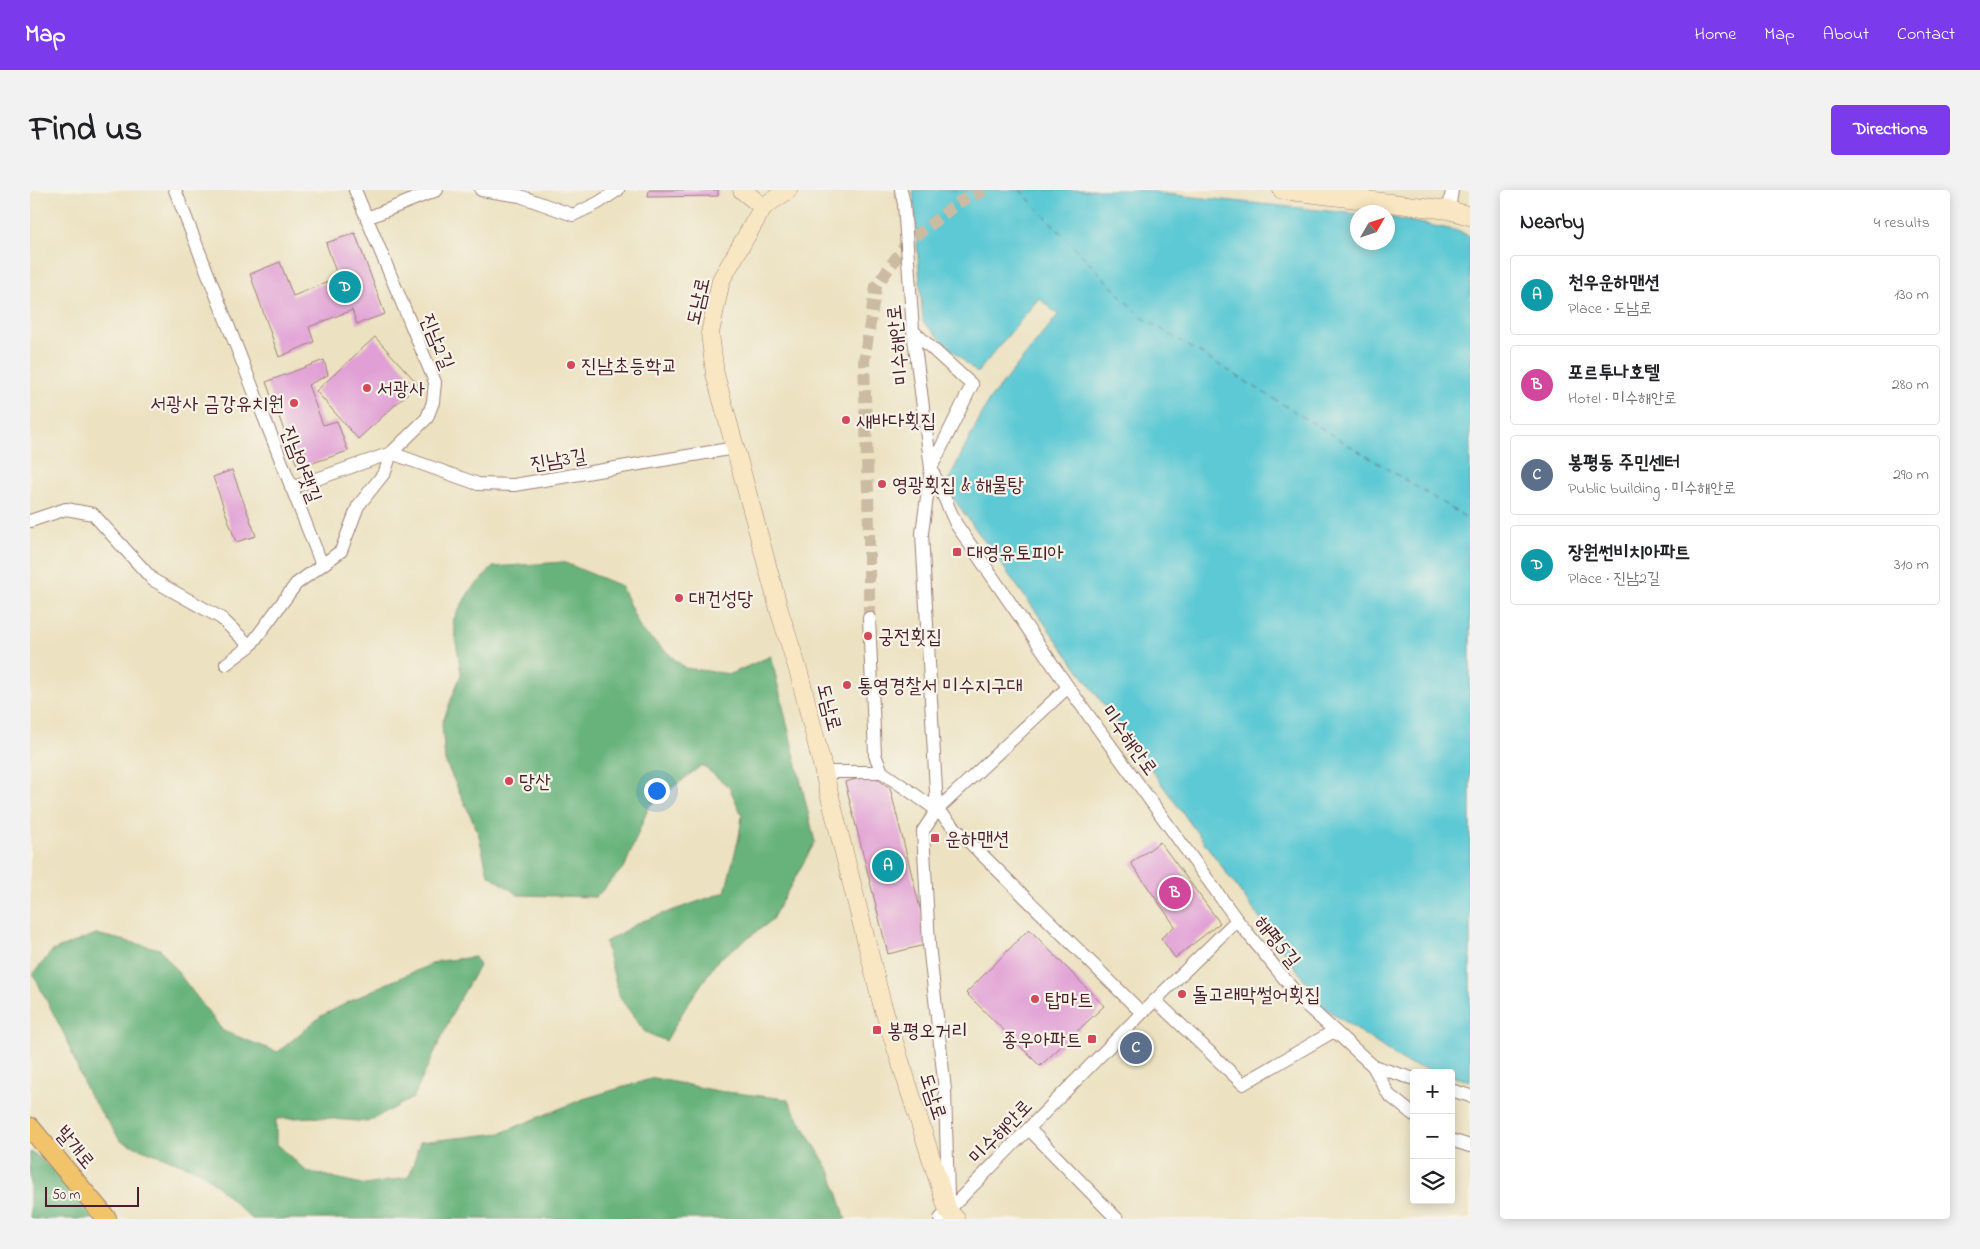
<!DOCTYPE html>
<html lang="en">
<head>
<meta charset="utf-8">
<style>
	body { margin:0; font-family:"Indie Flower","Poor Story",sans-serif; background:#f2f2f2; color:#202124 }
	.controls { position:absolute; right:15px; bottom:15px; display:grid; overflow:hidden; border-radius:5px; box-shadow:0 2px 12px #0003 }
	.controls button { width:45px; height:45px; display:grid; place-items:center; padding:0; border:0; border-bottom:1px solid #e0e0e0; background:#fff; color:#202124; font:25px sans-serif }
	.compass { position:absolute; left:1320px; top:15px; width:45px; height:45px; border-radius:50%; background:#fff; box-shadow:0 2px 12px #0003; rotate:51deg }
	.scale { position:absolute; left:15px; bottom:12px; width:94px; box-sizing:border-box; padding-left:5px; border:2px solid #4a1f2b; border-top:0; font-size:14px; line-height:18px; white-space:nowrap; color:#4a1f2b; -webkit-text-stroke:4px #f7f3e8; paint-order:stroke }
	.you { position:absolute; left:626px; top:600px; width:18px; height:18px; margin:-12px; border:4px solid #fff; border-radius:50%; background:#1a73e8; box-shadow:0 0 0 8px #1a73e833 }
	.badge { display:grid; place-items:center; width:32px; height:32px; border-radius:50%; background:#7c3aed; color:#fff; font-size:16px; font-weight:700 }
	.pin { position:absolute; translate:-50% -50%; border:2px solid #fff; box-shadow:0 1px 5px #0006 }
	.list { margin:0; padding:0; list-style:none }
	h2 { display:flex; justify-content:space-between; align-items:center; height:65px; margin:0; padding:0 20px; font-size:21px }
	h2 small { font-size:16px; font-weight:400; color:#757577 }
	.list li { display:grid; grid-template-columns:32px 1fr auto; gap:15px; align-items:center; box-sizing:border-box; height:80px; margin:0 10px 10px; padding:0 10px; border:1px solid #e0e0e0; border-radius:5px }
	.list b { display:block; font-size:19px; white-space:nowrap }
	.list p { margin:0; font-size:16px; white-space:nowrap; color:#757577 }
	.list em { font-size:16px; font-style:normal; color:#757577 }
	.icon { flex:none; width:28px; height:28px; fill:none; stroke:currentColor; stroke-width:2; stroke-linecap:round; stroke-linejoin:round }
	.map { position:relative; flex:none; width:1440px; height:1029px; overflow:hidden; border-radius:5px }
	header { display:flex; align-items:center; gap:30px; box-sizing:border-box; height:70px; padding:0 25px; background:#7c3aed; color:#fff }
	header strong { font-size:24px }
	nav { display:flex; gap:28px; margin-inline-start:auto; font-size:18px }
	.intro { display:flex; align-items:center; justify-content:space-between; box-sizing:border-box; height:120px; padding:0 30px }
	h1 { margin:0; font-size:35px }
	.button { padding:12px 22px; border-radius:5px; background:#7c3aed; color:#fff; font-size:18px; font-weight:700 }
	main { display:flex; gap:30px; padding:0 30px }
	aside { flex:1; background:#fff; border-radius:5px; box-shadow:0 2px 12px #0003 }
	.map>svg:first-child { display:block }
	.forest { fill:#68b37b; stroke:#596953 }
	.water { fill:#5dc9d4; stroke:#547480 }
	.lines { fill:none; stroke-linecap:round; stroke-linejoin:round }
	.ferry { stroke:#50525e; stroke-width:1; stroke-dasharray:6 5; stroke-linecap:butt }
	.building { fill:#e1a0d5 }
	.street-tunnel { stroke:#ccbba3; stroke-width:12; stroke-dasharray:12 6; stroke-linecap:butt }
	.street-casing { stroke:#9b8076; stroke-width:14 }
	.secondary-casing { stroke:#9b8076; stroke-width:19 }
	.primary-casing { stroke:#9b8076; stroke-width:21 }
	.street { stroke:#fff; stroke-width:12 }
	.secondary { stroke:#f9e7c3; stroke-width:18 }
	.primary { stroke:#f1c36a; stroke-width:19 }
	.poi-dot { fill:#d1495b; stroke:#f7f3e8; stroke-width:2 }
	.labels { text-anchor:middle; stroke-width:4.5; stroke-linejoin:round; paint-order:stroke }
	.street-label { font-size:20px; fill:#4a1f2b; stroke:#f7f3e8 }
	.poi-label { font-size:20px; fill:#4a1f2b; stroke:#f7f3e8; text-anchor:start }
</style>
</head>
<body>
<header>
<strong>Map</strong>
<nav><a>Home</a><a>Map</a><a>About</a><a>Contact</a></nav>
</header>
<div class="intro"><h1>Find us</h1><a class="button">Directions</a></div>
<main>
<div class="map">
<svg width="1440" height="1029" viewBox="0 0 1440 1029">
	<rect width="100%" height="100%" fill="#f7f3e8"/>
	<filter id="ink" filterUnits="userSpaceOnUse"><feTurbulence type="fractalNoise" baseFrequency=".02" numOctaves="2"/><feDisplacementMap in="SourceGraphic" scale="10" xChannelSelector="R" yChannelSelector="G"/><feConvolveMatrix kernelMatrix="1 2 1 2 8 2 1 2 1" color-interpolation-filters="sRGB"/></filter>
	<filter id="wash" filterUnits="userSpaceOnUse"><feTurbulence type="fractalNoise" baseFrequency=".0096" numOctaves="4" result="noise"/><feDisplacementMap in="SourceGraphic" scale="20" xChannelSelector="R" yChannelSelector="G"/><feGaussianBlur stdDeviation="1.12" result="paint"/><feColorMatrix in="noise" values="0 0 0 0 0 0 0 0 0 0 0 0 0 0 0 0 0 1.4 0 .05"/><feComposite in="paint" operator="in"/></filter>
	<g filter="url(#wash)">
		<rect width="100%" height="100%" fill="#ece2c1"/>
		<!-- forest -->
		<path class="forest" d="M 533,372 L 591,396 L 611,440 L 655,478 L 700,484 L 741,466 L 785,652 L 741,731 L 688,770 L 657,815 L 636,851 L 615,842 L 590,808 L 575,752 L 610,732 L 695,702 L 709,647 L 712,625 L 699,597 L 672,575 L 619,616 L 595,676 L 566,707 L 488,705 L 458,684 L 448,642 L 415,571 L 412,534 L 431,484 L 423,430 L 439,402 L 463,377 Z
			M 66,744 L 130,759 L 193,841 L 248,862 L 291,826 L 351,796 L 409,771 L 445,767 L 449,776 L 427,814 L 383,908 L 337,932 L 283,927 L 246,929 L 246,953 L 276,981 L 336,995 L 379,987 L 390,952 L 471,943 L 553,909 L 624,888 L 688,901 L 757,909 L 801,983 L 816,1029 L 222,1029 L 172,982 L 91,951 L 57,902 L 34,844 L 3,784 L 22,761 Z
			M 0,962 L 5,964 L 78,1029 L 0,1029 Z"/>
		<!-- water -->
		<path class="water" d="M 883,0 L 1115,0 L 1135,4 L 1327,24 L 1328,52 L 1358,52 L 1358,27 L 1424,40 L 1440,46 L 1440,891 L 1421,886 L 1421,883 L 1412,883 L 1376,873 L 1295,818 L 915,297 L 959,210 L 1028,125 L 1009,108 L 947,183 L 893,132 Z"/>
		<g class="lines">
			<!-- ferry -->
			<path class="ferry" d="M 990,0 L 1110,126 L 1440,330"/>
		</g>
		<g id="blocks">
			<!-- building -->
			<path class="building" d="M 619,0 L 688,0 L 688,6 L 618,7 Z
				M 325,43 L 355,124 L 327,134 L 322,120 L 279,137 L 284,152 L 249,167 L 220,84 L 250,72 L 263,106 L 308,88 L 296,53 Z
				M 345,147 L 388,194 L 328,249 L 286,201 Z
				M 294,170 L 298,185 L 278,195 L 293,235 L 307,231 L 318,261 L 268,278 L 236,192 Z
				M 202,280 L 226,346 L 206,352 L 183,287 Z
				M 842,585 L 860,598 L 899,754 L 858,764 L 815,592 Z
				M 1130,652 L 1190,733 L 1145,768 L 1131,748 L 1145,736 L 1101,673 Z
				M 999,739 L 1074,816 L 1010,876 L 936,803 Z"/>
		</g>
	</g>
	<g filter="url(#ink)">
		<use href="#blocks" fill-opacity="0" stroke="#9b8076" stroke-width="1"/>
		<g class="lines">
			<!-- street-tunnel -->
			<path class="street-tunnel" d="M 839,428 L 839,337 L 834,171 L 846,96 L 877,53 L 929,12 L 955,0"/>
			<!-- street casing -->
			<g class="street-casing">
				<path id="street" d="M 145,0 L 292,375 L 266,394 L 220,456 L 196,474
					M 451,0 L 490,6 L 543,25 L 568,13 L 588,0
					M 871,0 L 874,14 L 883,141 L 901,278 L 926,334 L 1038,497 L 1207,730 L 1112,823 L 910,1029
					M 1419,20 L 1422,0
					M 337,28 L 407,0
					M 883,141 L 942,195 L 901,278 L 892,343 L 907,620 L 1112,823
					M 261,298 L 361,263 L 397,228 L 403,212 L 405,192 L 325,0
					M 0,331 L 36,319 L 63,324 L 123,390 L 191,428 L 220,456
					M 292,375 L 311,361 L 328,316 L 355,282 L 361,263 L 448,294 L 484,295 L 705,258
					M 839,428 L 845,565 L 852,582 L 907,620 L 893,641 L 899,754 L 915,900 L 918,1006
					M 794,582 L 852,582
					M 907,620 L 1038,497
					M 1207,730 L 1274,813 L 1343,876 L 1359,905 L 1384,925
					M 1125,810 L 1213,894 L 1304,841
					M 1343,876 L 1384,889
					M 1421,900 L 1440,906
					M 999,939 L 1087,1029
					M 1421,950 L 1440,956"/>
			</g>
			<!-- secondary casing -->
			<g class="secondary-casing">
				<path id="secondary" d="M 712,0 L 733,17
					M 758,0 L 733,17 L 691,90 L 680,143 L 685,184 L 750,423 L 769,483 L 852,814 L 918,1021 L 926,1029
					M 1252,0 L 1419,20 L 1440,26"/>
			</g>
			<!-- primary casing -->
			<g class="primary-casing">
				<path id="primary" d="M 0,937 L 77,1029"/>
			</g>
			<!-- street -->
			<use href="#street" class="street"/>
			<!-- secondary -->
			<use href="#secondary" class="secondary"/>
			<!-- primary -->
			<use href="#primary" class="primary"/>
		</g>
	</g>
	<!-- markers -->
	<g class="poi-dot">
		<circle cx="541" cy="175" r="5"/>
		<circle cx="337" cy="198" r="5"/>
		<circle cx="264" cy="213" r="5"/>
		<circle cx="816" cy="230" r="5"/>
		<circle cx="852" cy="294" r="5"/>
		<rect x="922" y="357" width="10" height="10" rx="2.5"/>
		<circle cx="649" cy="408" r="5"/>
		<circle cx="838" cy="446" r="5"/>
		<circle cx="817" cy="495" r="5"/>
		<circle cx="479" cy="591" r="5"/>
		<rect x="900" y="643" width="10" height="10" rx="2.5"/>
		<circle cx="1152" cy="804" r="5"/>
		<circle cx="1005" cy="809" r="5"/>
		<rect x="842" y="835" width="10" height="10" rx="2.5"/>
		<rect x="1057" y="844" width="10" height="10" rx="2.5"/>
	</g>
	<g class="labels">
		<!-- street labels -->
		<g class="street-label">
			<text transform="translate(667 111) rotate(-77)" y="7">도남로</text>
			<text transform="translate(408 151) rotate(68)" y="7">진남2길</text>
			<text transform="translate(867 155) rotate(-96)" y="7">미수해안로</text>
			<text transform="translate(528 269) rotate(-9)" y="7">진남3길</text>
			<text transform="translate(272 274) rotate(69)" y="7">진남아랫길</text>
			<text transform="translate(800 517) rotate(76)" y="7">도남로</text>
			<text transform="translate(1100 550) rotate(54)" y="7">미수해안로</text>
			<text transform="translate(1248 751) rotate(51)" y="7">해평5길</text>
			<text transform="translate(904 906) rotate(72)" y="7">도남로</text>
			<text transform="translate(970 941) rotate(-46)" y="7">미수해안로</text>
			<text transform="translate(46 957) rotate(50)" y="7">발개로</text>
		</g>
		<!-- poi labels -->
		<g class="poi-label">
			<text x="551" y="182">진남초등학교</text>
			<text x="347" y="205">서광사</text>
			<text x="254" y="220" text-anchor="end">서광사 금강유치원</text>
			<text x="826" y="237">새바다횟집</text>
			<text x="862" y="301">영광횟집 &amp; 해물탕</text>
			<text x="937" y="369">대영유토피아</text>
			<text x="659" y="415">대건성당</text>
			<text x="848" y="453">궁전횟집</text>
			<text x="827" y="502">통영경찰서 미수지구대</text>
			<text x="489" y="598">당산</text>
			<text x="915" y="655">운하맨션</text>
			<text x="1162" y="811">돌고래막썰어횟집</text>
			<text x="1015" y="816">탑마트</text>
			<text x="857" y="847">봉평오거리</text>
			<text x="1052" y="856" text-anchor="end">종우아파트</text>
		</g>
	</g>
</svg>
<div class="controls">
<button>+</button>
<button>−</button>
<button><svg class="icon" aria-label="layers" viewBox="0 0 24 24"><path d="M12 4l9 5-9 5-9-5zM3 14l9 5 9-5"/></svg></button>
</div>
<svg class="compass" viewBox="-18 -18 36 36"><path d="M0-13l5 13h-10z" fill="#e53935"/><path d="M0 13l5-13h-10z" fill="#757577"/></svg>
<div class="scale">50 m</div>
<div class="you"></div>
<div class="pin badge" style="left:858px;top:676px;background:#0f9aa8">A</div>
<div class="pin badge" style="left:1145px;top:703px;background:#d1479c">B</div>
<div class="pin badge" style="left:1106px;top:858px;background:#5c6f8a">C</div>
<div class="pin badge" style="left:315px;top:97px;background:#0f9aa8">D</div>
</div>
<aside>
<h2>Nearby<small>4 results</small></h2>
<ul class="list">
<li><span class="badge" style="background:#0f9aa8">A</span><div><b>천우운하맨션</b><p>Place · 도남로</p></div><em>130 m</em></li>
<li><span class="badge" style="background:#d1479c">B</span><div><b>포르투나호텔</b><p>Hotel · 미수해안로</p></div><em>280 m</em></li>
<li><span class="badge" style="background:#5c6f8a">C</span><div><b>봉평동 주민센터</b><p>Public building · 미수해안로</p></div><em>290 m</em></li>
<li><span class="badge" style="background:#0f9aa8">D</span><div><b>장원썬비치아파트</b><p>Place · 진남2길</p></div><em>310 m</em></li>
</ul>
</aside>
</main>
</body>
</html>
